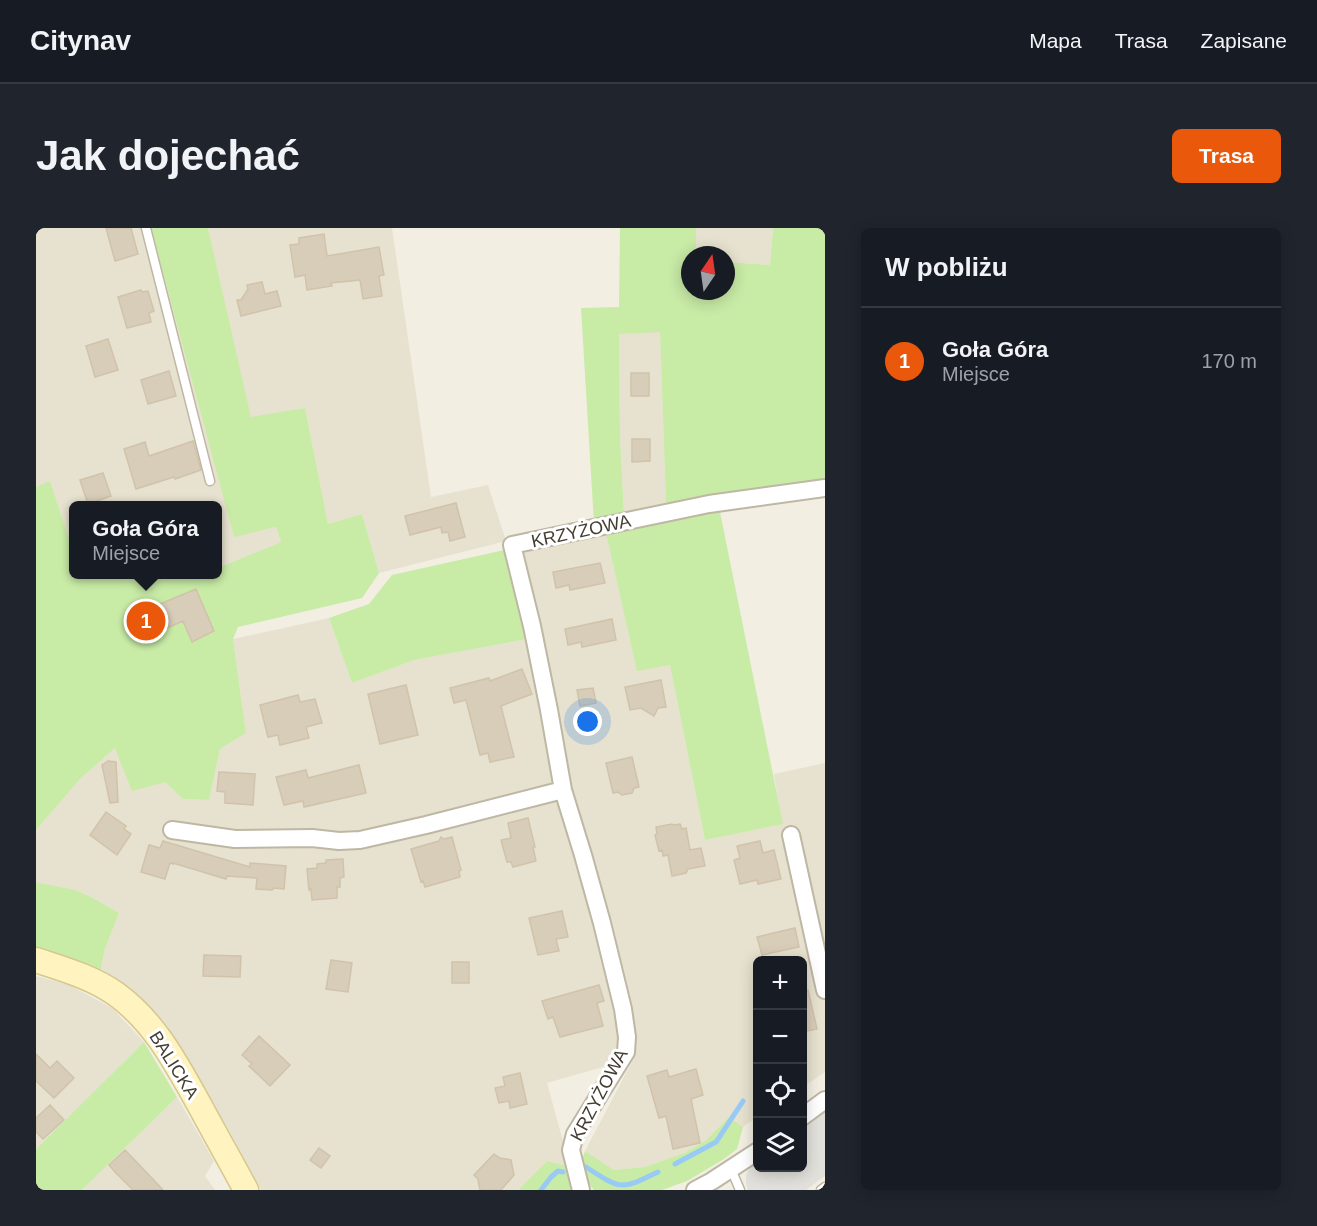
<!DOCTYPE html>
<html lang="pl">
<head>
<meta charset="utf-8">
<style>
	body { margin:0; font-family:Arial,sans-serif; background:#20242c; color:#f1f3f6 }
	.controls { position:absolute; right:18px; bottom:18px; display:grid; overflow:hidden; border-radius:9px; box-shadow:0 3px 15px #0003 }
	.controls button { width:54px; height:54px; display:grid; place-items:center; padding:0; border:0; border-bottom:2px solid #363941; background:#171b24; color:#f1f3f6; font:30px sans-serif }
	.compass { position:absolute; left:645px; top:18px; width:54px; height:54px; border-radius:50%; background:#171b24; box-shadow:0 3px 15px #0003; rotate:13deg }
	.you { position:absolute; left:552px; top:494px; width:21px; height:21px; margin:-15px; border:4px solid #fff; border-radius:50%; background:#1a73e8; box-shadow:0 0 0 9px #1a73e833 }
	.badge { display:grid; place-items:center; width:39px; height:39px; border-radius:50%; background:#ea580c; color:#fff; font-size:20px; font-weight:700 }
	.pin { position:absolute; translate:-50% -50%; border:3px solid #fff; box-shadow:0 2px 6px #0006 }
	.popup { position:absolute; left:33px; top:273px; width:153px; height:78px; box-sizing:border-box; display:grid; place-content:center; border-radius:9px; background:#171b24; filter:drop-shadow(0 2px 4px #0005); font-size:20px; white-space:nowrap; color:#9ea1a6 }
	.popup b { font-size:22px; color:#f1f3f6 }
	.popup::after { content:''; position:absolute; left:50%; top:100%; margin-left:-12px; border:12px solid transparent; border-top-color:#171b24 }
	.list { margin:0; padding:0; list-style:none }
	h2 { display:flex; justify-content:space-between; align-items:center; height:78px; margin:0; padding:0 24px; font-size:26px }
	h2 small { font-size:20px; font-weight:400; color:#9ea1a6 }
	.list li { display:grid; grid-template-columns:39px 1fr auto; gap:18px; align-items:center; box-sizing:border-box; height:108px; padding:0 24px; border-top:2px solid #363941 }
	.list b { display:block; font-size:22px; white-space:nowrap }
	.list p { margin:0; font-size:20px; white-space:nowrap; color:#9ea1a6 }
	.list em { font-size:20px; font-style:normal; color:#9ea1a6 }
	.icon { flex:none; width:33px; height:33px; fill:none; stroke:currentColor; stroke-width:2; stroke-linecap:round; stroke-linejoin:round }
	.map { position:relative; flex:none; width:789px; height:962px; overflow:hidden; border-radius:9px }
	header { display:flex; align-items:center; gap:36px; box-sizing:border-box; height:84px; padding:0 30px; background:#171b24; border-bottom:2px solid #363941 }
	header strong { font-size:28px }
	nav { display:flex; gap:33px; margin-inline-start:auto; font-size:21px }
	.intro { display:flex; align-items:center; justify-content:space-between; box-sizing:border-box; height:144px; padding:0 36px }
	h1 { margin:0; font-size:42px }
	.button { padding:15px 27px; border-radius:9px; background:#ea580c; color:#fff; font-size:21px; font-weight:700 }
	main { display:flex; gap:36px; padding:0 36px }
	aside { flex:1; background:#171b24; border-radius:9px; box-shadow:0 3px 15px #0003 }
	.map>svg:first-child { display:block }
	.residential { fill:#e7e1cf }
	.green { fill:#c8eba6 }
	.parking { fill:#e2e0db }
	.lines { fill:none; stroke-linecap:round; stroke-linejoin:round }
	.stream { stroke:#98caf5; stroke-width:5 }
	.building { fill:#d8cdb9; stroke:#d0c3a9; stroke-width:1.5 }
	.lane-casing { stroke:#beb7a4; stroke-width:11 }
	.street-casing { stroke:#beb7a4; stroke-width:20 }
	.secondary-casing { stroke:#d6c78d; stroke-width:27 }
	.lane { stroke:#fff; stroke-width:8 }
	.street { stroke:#fff; stroke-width:16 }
	.secondary { stroke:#fff3bf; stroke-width:24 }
	.labels { text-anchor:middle; stroke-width:6; stroke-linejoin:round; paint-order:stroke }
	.street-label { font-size:18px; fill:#443e32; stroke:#fff }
</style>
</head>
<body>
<header>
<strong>Citynav</strong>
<nav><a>Mapa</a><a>Trasa</a><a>Zapisane</a></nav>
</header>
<div class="intro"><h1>Jak dojechać</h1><a class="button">Trasa</a></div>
<main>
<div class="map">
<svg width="789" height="962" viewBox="0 0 789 962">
	<rect width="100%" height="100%" fill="#f2eee2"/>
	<!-- residential -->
	<path class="residential" d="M 0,0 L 115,0 L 198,308 L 240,299 L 245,314 L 182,340 L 182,278 L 38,278 L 38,314 L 34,315 L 14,254 L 0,259 Z
		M 172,0 L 356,0 L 395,269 L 452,257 L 470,313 L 343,345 L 326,286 L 292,296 L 269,180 L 215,190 Z
		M 660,0 L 737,0 L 734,37 L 690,34 L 690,27 L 660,27 Z
		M 624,103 L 630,276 L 588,287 L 584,209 L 583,106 Z
		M 569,301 L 601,442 L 634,437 L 669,612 L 746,596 L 738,546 L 789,535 L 789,844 L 767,859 L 766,732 L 722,732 L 721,889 L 707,899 L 693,889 L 669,913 L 648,925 L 609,939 L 578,942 L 549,923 L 598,830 L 511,855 L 534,939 L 511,933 L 482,962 L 225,962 L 195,906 L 131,798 L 100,766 L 64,744 L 69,721 L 83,685 L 55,669 L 39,662 L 0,654 L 0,602 L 45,550 L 79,520 L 129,554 L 147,571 L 173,572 L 184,521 L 210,505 L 197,411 L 293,390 L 316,455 L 378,432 L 491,411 L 485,331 L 493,318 Z
		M 0,748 L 33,757 L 76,780 L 108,814 L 0,921 Z
		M 141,869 L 178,933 L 169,948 L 179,962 L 46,962 Z"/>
	<!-- green -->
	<path class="green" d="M 115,0 L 172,0 L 215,189 L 269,180 L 292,296 L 326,286 L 343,345 L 326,370 L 202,399 L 197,411 L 210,505 L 184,521 L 173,572 L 147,571 L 129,554 L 96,563 L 79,520 L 45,550 L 0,602 L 0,259 L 14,253 L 34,314 L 38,314 L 38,346 L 158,346 L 159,349 L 166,347 L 182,346 L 182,340 L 245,314 L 240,299 L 198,309 Z
		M 584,0 L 660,0 L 660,27 L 654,27 L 654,63 L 690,63 L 690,34 L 734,37 L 737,0 L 789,0 L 789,256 L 630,276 L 624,104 L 583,106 L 584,209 L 588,287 L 558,295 L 545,80 L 583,79 Z
		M 683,279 L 747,596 L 669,612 L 634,437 L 601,443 L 569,301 Z
		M 473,321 L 491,411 L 378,432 L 316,455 L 293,390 L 333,376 L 356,347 Z
		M 0,654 L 39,662 L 55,669 L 83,685 L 69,721 L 64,744 L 0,724 Z
		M 108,814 L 141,869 L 46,962 L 0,962 L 0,921 Z
		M 693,889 L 707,899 L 701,921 L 688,931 L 651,953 L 626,962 L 558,962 C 546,947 542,942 549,923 L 578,942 L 609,939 L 648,925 L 669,913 Z
		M 511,933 L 534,939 L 540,962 L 482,962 Z"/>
	<!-- parking -->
	<path class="parking" d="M 789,883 L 789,948 L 770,962 L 712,962 L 710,956 L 710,947 L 714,940 L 721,934 L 722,940 L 766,940 L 767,900 Z"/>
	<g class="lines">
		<!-- stream -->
		<path class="stream" d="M 639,936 L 680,914 L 707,873
			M 550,939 C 585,962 585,962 622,944
			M 505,962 L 515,949 L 522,943 L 527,944"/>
	</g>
	<!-- building -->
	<path class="building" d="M 70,0 L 95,0 L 102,26 L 79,33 Z
		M 288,6 L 291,28 L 343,19 L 348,47 L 343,48 L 346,68 L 327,71 L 324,52 L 295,55 L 296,58 L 271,62 L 269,47 L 259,49 L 254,17 L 263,16 L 263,10 Z
		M 226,54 L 229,66 L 241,63 L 245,78 L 205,88 L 201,72 L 205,72 L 212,61 L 211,57 Z
		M 105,62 L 106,64 L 112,63 L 118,83 L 113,85 L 115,94 L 91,100 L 82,69 Z
		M 72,111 L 82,142 L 59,149 L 50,118 Z
		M 133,143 L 140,168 L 112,176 L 105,152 Z
		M 595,145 L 613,145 L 613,168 L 595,168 Z
		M 596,211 L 614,211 L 614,233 L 596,234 Z
		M 157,213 L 165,242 L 139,251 L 138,249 L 100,261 L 88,221 L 109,214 L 113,228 Z
		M 67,245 L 75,268 L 52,276 L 44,252 Z
		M 420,275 L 429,309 L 414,313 L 412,304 L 406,305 L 405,299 L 374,307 L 369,288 Z
		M 564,335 L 569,355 L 534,362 L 533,357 L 520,360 L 517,344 Z
		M 160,361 L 178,403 L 156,414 L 147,393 L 122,404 L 112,381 Z
		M 576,391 L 580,412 L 546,419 L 545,414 L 532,417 L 529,401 Z
		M 486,441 L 496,466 L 465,478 L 478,529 L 454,534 L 452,525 L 444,527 L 430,472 L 418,475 L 414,460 L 453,450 L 454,453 Z
		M 625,452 L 630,479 L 622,480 L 618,488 L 605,480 L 594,482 L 589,459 Z
		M 370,457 L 382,507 L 344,516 L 332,466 Z
		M 557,460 L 560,475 L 544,478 L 541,462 Z
		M 262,467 L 264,474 L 279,471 L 286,495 L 270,499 L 273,510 L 244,517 L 242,507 L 232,509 L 224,477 Z
		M 596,529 L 603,559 L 598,560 L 596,565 L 586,567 L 582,564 L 577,565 L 570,535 Z
		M 72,533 L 80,534 L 82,574 L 74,575 L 66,537 Z
		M 323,537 L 330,565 L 268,579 L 267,573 L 248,577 L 240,549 L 270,542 L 272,550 Z
		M 183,544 L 219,546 L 217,577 L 189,575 L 189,564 L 181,563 Z
		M 70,584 L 90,598 L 88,601 L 95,606 L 81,627 L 54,607 Z
		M 492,590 L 499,619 L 497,619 L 500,633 L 477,639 L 475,634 L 471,634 L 465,612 L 475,610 L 472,595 Z
		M 636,596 L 637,597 L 644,596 L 646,601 L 650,600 L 654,622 L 665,620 L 669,638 L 652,641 L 650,645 L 636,648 L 632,627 L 627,628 L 626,622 L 623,623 L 619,607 L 621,606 L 620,599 Z
		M 405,609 L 408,611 L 416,609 L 425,642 L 423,643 L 424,649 L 389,659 L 387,653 L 385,654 L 375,621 L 403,613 Z
		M 127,613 L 214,639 L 214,635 L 250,638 L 248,661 L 238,660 L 236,662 L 220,661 L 221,650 L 191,648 L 190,651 L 137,635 L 137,636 L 134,635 L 129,651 L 105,644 L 113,617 L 124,620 Z
		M 724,613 L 727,625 L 738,622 L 745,651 L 722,656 L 721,652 L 704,656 L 698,632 L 704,630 L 701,618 Z
		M 307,631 L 308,649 L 304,650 L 304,659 L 301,659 L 301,670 L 276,672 L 275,661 L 273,662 L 271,641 L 281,640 L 281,636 L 290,635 L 290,632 Z
		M 526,683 L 532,709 L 520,711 L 523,723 L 502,727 L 493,690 Z
		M 759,700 L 763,719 L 726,727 L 721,709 Z
		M 168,727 L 205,728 L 204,749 L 167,748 Z
		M 295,732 L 316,735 L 312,764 L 290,761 Z
		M 416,734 L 433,734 L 433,755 L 416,755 Z
		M 563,757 L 568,773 L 561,775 L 567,798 L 524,809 L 517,789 L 512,791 L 506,773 Z
		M 772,762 L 781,801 L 766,804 L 766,763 Z
		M 223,808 L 254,837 L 234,858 L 213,838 L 216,836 L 206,827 Z
		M 0,826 L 14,840 L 21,833 L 38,850 L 18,870 L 0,853 Z
		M 660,841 L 667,867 L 655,871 L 664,915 L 637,921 L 630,888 L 623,890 L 611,848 L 631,842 L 633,849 Z
		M 484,845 L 491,876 L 474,880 L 473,873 L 463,875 L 459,860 L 469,858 L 467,849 Z
		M 14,877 L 28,892 L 7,911 L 0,904 L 0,890 Z
		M 283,920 L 294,928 L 285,940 L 274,932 Z
		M 89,922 L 112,946 L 127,962 L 97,962 L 80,945 L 73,937 Z
		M 458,926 L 464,930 L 475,932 L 478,947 L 465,962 L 444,962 L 442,951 L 438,947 Z"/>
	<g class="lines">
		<!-- lane casing -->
		<g class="lane-casing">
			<path id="lane" d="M 110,0 L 174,253
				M 695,941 L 704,962
				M 785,962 L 789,959"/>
		</g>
		<!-- street casing -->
		<g class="street-casing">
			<path id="street" d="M 136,602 L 199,611 L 276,610 L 303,613 L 324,612 L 390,597 L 527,562
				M 755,607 L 789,762
				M 766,889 L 789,872
				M 545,962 L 535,922 L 539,906 L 590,824 L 591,809 L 587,781 L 566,695 L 547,627 L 527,562 L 513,482 L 496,398 L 476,317 L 673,276 L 789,260
				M 659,962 L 676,953 L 722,923"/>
		</g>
		<!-- secondary casing -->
		<g class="secondary-casing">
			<path id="secondary" d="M 0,732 C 27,741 56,749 80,766 C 119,794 141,837 164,878 C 179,906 195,934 210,962"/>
		</g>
		<!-- lane -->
		<use href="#lane" class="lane"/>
		<!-- street -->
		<use href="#street" class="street"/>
		<!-- secondary -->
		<use href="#secondary" class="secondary"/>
	</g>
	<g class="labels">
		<!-- street labels -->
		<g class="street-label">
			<text transform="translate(545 303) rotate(-12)" y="6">KRZYŻOWA</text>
			<text transform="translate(138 837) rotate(58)" y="6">BALICKA</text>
			<text transform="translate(563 867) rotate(-62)" y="6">KRZYŻOWA</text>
		</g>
	</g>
</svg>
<div class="controls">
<button>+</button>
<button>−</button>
<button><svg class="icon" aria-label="locate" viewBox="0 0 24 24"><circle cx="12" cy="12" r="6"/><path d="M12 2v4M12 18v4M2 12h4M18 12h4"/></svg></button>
<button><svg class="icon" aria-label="layers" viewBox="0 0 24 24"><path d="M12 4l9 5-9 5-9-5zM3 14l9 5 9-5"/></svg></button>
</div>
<svg class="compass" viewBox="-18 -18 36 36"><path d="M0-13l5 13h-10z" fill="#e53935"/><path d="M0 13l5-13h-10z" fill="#9ea1a6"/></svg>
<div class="you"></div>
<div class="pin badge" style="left:110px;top:393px">1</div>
<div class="popup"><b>Goła Góra</b>Miejsce</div>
</div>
<aside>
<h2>W pobliżu<small></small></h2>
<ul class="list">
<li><span class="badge">1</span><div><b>Goła Góra</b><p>Miejsce</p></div><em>170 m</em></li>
</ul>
</aside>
</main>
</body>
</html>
